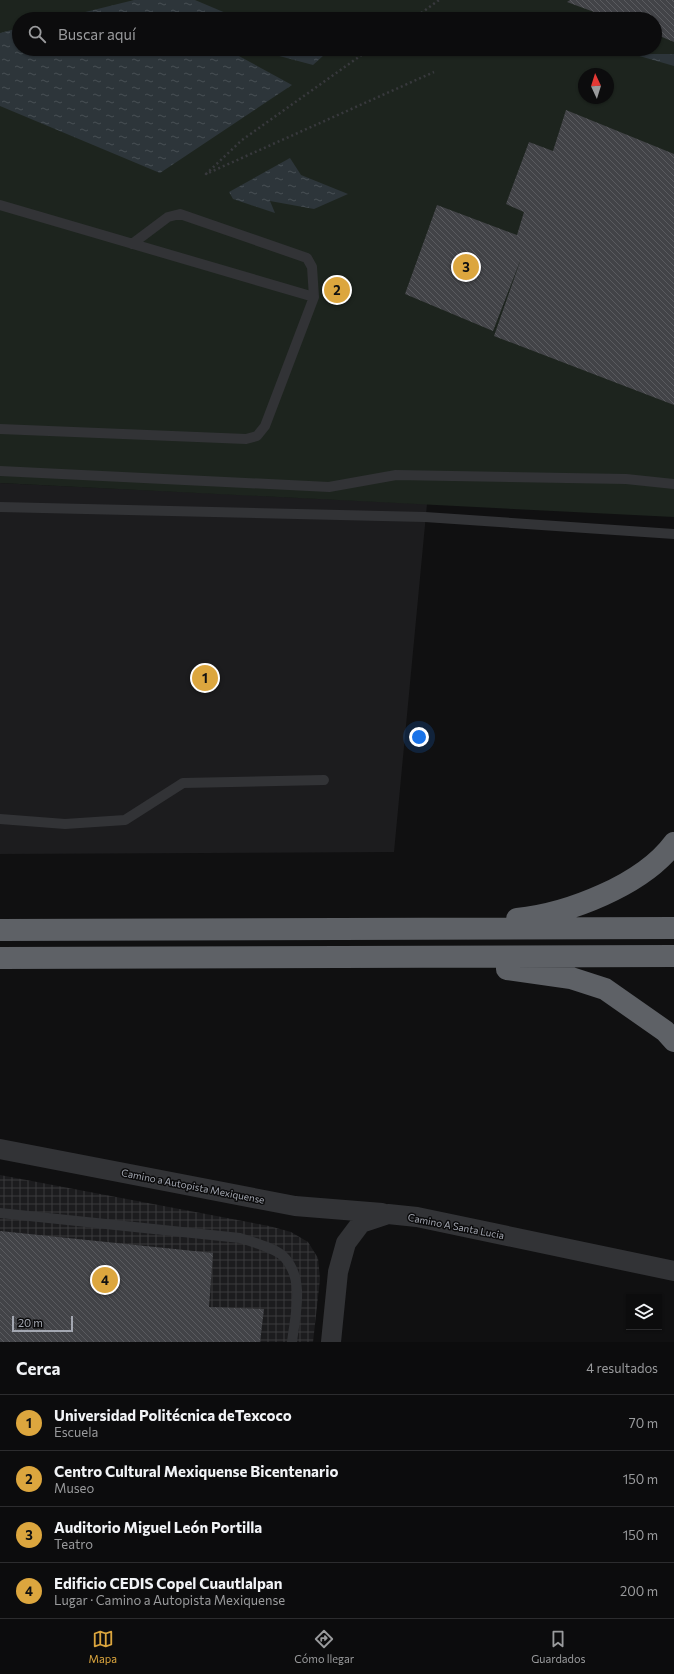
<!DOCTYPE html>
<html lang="es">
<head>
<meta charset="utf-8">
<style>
	body { margin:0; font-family:Commissioner,sans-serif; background:#151516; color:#f1f3f6 }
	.controls { position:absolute; right:12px; bottom:12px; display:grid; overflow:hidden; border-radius:0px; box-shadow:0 1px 3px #0004 }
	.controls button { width:36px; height:36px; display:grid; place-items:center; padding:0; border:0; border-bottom:1px solid #2c2c2e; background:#0c0c0d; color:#f1f3f6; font:20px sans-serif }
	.compass { position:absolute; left:578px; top:68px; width:36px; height:36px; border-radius:50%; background:#0c0c0d; box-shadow:0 1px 3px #0004; rotate:356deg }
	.scale { position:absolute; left:12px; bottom:10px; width:61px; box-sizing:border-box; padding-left:4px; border:2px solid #a3a7b1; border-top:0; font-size:11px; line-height:14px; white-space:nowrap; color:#a3a7b1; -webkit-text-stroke:3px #0b0b0c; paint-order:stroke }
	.you { position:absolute; left:419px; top:737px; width:14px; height:14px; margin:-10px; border:3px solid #fff; border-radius:50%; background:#1a73e8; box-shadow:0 0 0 6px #1a73e833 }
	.badge { display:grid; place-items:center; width:26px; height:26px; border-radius:50%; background:#dca63e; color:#111; font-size:13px; font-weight:700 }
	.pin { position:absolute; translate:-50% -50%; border:2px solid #fff; box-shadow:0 1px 4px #0006 }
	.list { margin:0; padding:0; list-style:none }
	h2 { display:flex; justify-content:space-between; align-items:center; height:52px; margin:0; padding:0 16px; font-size:17px }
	h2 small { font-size:13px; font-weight:400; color:#9a9b9d }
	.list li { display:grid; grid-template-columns:26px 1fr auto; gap:12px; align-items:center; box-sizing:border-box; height:56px; padding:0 16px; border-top:1px solid #2c2c2e }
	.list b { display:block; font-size:15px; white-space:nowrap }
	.list p { margin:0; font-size:13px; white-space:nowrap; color:#9a9b9d }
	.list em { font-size:13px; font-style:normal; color:#9a9b9d }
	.icon { flex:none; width:22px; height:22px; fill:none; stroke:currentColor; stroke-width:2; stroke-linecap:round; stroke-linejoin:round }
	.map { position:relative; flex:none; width:674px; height:1342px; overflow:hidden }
	.search { position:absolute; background:#0c0c0d; box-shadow:0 1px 3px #0004; left:12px; right:12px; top:12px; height:44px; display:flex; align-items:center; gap:10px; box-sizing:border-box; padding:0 14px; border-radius:22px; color:#9a9b9d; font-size:15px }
	.sheet { height:276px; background:#0c0c0d }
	nav { display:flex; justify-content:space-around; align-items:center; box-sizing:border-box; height:56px; border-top:1px solid #2c2c2e; background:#0c0c0d; font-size:11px; color:#9a9b9d }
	nav a { display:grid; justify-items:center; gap:2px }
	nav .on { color:#dca63e }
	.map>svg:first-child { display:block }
	.built { fill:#1c1c1e }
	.industrial { fill:url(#industrial-grid) }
	.park { fill:#1d241e; fill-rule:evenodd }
	.water { fill:url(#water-ripples) }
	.building { fill:url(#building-back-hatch) }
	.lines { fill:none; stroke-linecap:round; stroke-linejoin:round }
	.path { stroke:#38393d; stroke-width:2.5; stroke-dasharray:2 3; stroke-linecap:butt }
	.lane { stroke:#323336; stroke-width:10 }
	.street { stroke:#323336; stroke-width:20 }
	.highway { stroke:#5e6166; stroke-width:22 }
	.labels { text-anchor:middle; stroke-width:3; stroke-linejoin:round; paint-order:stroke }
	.street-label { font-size:10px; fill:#a3a7b1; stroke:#0b0b0c }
</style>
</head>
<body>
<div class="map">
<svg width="674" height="1342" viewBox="0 0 674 1342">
	<defs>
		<pattern id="industrial-grid" width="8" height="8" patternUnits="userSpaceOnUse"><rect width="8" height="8" fill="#1c1c1e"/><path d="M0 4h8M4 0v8" fill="none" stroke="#3a3a3c"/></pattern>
		<pattern id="water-ripples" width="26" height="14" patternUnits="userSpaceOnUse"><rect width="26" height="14" fill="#2d353a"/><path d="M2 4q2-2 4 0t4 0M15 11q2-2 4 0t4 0" fill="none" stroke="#484f54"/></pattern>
		<pattern id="building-back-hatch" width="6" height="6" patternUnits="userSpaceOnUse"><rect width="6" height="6" fill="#424347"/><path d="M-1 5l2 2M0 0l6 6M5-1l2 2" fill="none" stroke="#5a5b5f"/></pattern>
	</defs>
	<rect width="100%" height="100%" fill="#101011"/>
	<!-- built -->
	<path class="built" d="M 0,483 L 427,504 L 394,852 L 0,854 Z"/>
	<!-- industrial -->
	<path class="industrial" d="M 0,1175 L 269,1226 L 291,1232 L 308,1242 L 318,1258 L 320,1279 L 313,1342 L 0,1342 Z"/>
	<!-- park -->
	<path class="park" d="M 0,0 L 674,0 L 674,517 L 0,483 ZM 19,19 L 655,19 L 655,49 L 19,49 ZM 584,74 L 608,74 L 608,98 L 584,98 Z"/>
	<!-- water -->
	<path class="water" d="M 134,0 L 195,0 L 240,19 L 57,19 Z
		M 19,28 L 19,49 L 226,49 L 292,85 L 160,173 L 0,106 L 0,33 Z
		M 253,49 L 311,49 L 324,55 L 313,65 Z
		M 615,49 L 641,49 L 647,54 L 674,54 L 674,66 Z
		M 290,158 L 301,175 L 348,194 L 314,209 L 270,201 L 275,213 L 233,199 L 229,192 Z"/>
	<!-- building -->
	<path class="building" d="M 570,0 L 674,0 L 674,42 L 655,34 L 655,19 L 613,19 L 567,2 Z
		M 566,110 L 674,154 L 674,405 L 494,336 L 522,256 L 493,331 L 405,294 L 437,205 L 517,235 L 524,212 L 506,204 L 529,142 L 553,151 Z
		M 0,1231 L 213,1253 L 209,1307 L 264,1309 L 260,1342 L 0,1342 Z"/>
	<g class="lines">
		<!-- path -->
		<path class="path" d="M 413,19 L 439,0
			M 370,49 L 242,140 L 206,174 L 434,72"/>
		<!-- lane -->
		<path class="lane" d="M 0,205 L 314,297 L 265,426 L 257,436 L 246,439 L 0,429
			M 132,244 L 168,217 L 180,214 L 307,258 L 312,267 L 314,297
			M 0,471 L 329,487 L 396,475 L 626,479 L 674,484
			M 0,507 L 425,517 L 674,534
			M 0,819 L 65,824 L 125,820 L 183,783 L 324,780
			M 0,1213 L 240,1238 C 252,1242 277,1248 285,1258 C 305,1281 295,1315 292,1342"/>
		<!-- street -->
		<path class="street" d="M 0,1149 L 295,1206 L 382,1213
			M 331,1342 L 338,1272 L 346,1243 L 361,1223 L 388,1214 L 417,1217 L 674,1271"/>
		<!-- highway -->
		<path class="highway" d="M 517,919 C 568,914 643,885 674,843
			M 0,930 L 674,928
			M 0,958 L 674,956
			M 507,969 L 571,978 L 605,989 L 665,1031 L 674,1041"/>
	</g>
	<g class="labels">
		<!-- street labels -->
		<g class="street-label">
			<text transform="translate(193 1186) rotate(11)" y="4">Camino a Autopista Mexiquense</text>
			<text transform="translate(456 1226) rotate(11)" y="4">Camino A Santa Lucia</text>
		</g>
	</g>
</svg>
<div class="controls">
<button><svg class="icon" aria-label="layers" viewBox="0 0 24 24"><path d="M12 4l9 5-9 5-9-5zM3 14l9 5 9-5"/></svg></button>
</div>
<svg class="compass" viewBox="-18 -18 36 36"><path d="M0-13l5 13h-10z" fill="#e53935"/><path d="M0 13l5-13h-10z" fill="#9a9b9d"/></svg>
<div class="scale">20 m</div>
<div class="you"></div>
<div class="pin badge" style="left:205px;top:678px">1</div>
<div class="pin badge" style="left:337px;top:290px">2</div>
<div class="pin badge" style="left:466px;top:267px">3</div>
<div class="pin badge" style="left:105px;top:1280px">4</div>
<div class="search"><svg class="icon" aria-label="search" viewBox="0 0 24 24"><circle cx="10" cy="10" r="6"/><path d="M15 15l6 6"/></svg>Buscar aquí</div>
</div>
<section class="sheet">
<h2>Cerca<small>4 resultados</small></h2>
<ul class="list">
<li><span class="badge">1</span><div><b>Universidad Politécnica deTexcoco</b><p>Escuela</p></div><em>70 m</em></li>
<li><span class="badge">2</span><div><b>Centro Cultural Mexiquense Bicentenario</b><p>Museo</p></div><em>150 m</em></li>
<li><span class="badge">3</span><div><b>Auditorio Miguel León Portilla</b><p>Teatro</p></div><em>150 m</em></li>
<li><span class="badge">4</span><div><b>Edificio CEDIS Copel Cuautlalpan</b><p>Lugar · Camino a Autopista Mexiquense</p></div><em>200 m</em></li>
</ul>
</section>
<nav>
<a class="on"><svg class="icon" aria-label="map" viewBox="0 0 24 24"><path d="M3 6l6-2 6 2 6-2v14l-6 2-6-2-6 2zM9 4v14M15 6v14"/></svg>Mapa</a>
<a><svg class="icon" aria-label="directions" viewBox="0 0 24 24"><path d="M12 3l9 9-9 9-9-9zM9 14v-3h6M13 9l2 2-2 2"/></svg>Cómo llegar</a>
<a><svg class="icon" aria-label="saved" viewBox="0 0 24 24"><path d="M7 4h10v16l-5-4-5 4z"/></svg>Guardados</a>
</nav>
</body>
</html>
